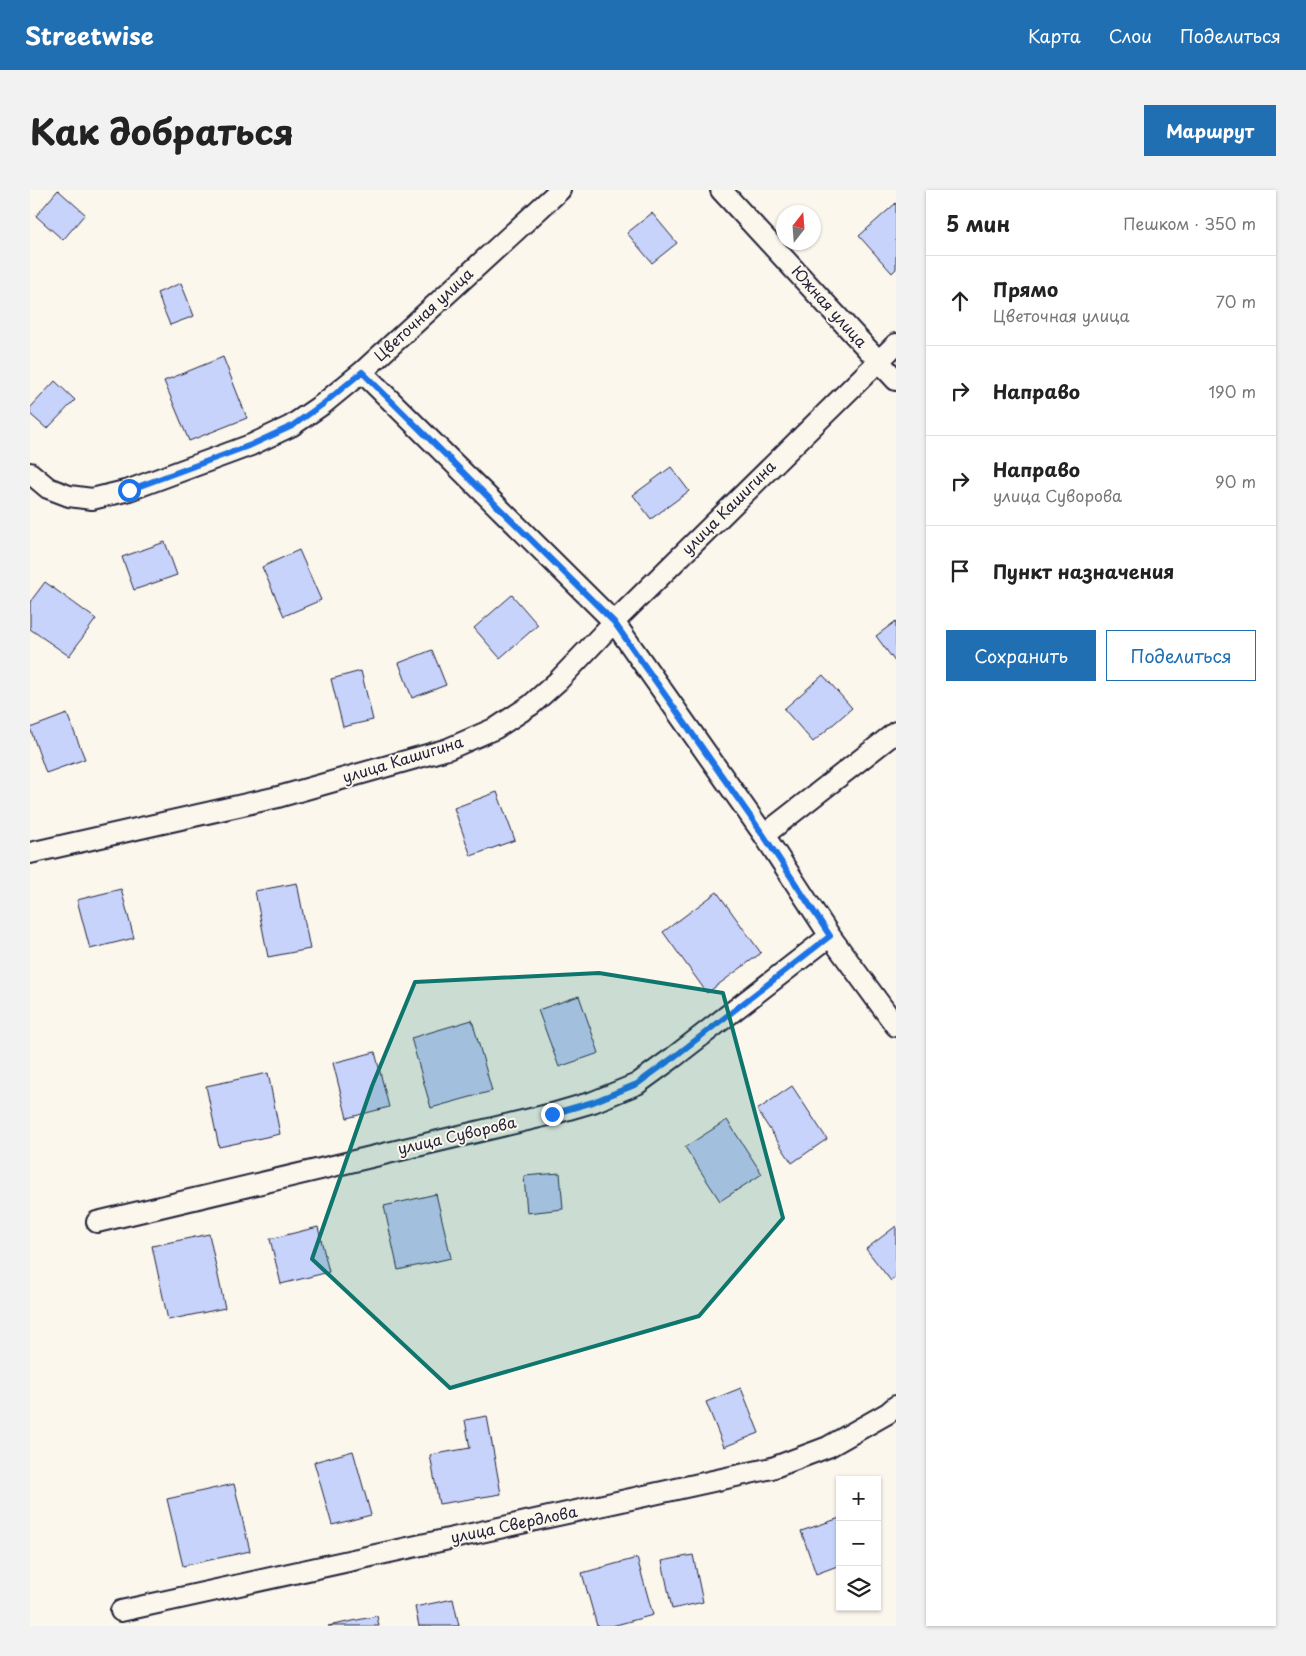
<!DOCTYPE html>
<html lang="ru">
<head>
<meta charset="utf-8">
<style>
	body { margin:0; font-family:"Playpen Sans",sans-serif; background:#f2f2f2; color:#222 }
	.controls { position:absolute; right:15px; bottom:15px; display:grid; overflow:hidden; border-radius:0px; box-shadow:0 1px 4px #0004 }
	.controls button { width:45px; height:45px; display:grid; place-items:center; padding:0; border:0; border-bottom:1px solid #e0e0e0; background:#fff; color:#222; font:25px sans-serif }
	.compass { position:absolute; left:746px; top:15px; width:45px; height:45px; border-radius:50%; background:#fff; box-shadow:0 1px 4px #0004; rotate:17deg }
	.stop { position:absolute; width:15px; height:15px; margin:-11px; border:4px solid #1a73e8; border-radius:50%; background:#fff }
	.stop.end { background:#1a73e8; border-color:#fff; box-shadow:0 1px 5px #0008 }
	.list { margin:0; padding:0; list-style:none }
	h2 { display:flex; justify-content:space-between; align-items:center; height:65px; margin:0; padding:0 20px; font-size:21px }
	h2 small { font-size:16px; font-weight:400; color:#767676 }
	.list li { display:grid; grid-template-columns:32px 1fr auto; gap:15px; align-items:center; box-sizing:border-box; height:90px; padding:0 20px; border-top:1px solid #e0e0e0 }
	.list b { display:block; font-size:19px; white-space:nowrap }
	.list p { margin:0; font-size:16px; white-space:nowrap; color:#767676 }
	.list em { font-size:16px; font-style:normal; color:#767676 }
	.actions { display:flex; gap:10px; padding:15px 20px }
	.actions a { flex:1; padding:11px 0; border:1px solid #1f6fb2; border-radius:0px; text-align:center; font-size:18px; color:#1f6fb2 }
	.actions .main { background:#1f6fb2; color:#fff }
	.icon { flex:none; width:28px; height:28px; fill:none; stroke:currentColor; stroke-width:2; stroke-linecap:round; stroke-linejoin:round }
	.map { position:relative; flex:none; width:866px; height:1436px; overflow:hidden; border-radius:0px }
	header { display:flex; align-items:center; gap:30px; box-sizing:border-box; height:70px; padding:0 25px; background:#1f6fb2; color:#fff }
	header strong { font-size:24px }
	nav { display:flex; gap:28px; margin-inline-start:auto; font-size:18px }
	.intro { display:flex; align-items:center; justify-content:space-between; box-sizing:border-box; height:120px; padding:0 30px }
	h1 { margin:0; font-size:35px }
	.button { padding:12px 22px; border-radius:0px; background:#1f6fb2; color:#fff; font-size:18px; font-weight:700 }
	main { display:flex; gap:30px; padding:0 30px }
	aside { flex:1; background:#fff; border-radius:0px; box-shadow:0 1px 4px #0004 }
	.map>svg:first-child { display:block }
	.building { fill:#c7d3fb; stroke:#22223b }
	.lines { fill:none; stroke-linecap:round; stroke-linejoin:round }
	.minor-casing { stroke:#22223b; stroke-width:24 }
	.minor { stroke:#fbf7ec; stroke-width:20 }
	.route { stroke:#1a73e8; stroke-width:6 }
	.marked { fill:#0f766e; fill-opacity:0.2; stroke:#0f766e; stroke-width:4; stroke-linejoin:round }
	.labels { text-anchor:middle; stroke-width:4; stroke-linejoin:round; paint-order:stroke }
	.street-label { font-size:15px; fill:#22223b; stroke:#fbf7ec }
</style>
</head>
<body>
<header>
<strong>Streetwise</strong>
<nav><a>Карта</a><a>Слои</a><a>Поделиться</a></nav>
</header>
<div class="intro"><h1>Как добраться</h1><a class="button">Маршрут</a></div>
<main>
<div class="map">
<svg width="866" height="1436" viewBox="0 0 866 1436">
	<rect width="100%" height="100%" fill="#fbf7ec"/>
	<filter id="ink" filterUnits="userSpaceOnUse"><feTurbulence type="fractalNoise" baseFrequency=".02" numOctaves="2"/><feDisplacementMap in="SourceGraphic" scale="10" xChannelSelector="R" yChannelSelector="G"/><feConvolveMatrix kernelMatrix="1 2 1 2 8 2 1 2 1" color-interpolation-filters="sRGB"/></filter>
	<g filter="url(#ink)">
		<!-- building -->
		<path class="building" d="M 28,0 L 55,24 L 33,50 L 6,26 Z
			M 866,13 L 866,79 L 862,83 L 829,46 Z
			M 622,23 L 647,53 L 622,73 L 597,43 Z
			M 151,93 L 164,126 L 140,135 L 127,103 Z
			M 193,167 L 217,228 L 159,251 L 134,191 Z
			M 25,191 L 45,210 L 17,239 L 0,224 L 0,218 Z
			M 641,277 L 659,301 L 621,329 L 603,305 Z
			M 135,352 L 147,385 L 104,400 L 92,367 Z
			M 269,360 L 291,410 L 254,426 L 232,377 Z
			M 15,392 L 66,429 L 39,466 L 0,439 L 0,412 Z
			M 482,405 L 508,435 L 470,468 L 444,438 Z
			M 866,431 L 866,473 L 846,446 Z
			M 402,460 L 416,495 L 382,508 L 369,473 Z
			M 331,481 L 343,530 L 313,537 L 301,489 Z
			M 793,485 L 822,518 L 783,552 L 754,519 Z
			M 37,524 L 55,569 L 16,583 L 0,538 Z
			M 467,602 L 485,650 L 441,666 L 424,618 Z
			M 267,693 L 280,759 L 238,767 L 225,701 Z
			M 91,699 L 104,748 L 60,759 L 47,710 Z
			M 687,702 L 731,763 L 677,803 L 633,742 Z
			M 549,806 L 569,863 L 529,877 L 508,820 Z
			M 442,830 L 462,901 L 401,918 L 381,848 Z
			M 345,862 L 359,917 L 317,928 L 303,873 Z
			M 238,883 L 250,944 L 189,957 L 176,896 Z
			M 762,896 L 797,949 L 762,973 L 727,920 Z
			M 697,930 L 732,984 L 690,1011 L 655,957 Z
			M 530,983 L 533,1019 L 497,1023 L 494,986 Z
			M 406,1004 L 421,1068 L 368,1080 L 354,1016 Z
			M 866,1036 L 866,1087 L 861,1091 L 836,1059 Z
			M 288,1037 L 299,1082 L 251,1094 L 240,1049 Z
			M 179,1044 L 195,1118 L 138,1130 L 122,1056 Z
			M 711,1198 L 729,1243 L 694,1257 L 676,1212 Z
			M 457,1226 L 471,1304 L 409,1314 L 400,1265 L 440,1258 L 435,1230 Z
			M 323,1261 L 341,1325 L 302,1335 L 284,1272 Z
			M 204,1294 L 220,1361 L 153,1376 L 137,1309 Z
			M 810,1328 L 810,1375 L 786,1384 L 771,1341 Z
			M 663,1365 L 673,1412 L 642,1419 L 632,1371 Z
			M 607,1368 L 623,1425 L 582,1436 L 567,1436 L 552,1383 Z
			M 423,1409 L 429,1436 L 389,1436 L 385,1417 Z
			M 347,1426 L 349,1436 L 298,1436 Z"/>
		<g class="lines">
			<!-- minor casing -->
			<g class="minor-casing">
				<path id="minor" d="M 691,0 L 866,190
					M 332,182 L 584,432 L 734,645 L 800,746 L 866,836
					M 0,283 L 18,298 L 39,306 L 62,309 L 99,300 L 221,255 L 261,236 L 293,214 L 332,182 L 530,0
					M 734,645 L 866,542
					M 0,663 L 248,607 L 418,559 L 466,538 L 501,515 L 528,491 L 584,432 L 866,154
					M 67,1032 L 522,924 L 563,912 L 607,894 L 644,867 L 800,746
					M 91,1421 L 742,1278 L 798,1257 L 858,1223 L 866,1216"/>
			</g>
			<!-- minor -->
			<use href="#minor" class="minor"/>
		</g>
	</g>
	<g class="lines" filter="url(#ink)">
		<!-- route -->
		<path class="route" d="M 99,300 L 221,255 L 262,236 L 293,214 L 332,182 L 584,432 L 734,646 L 800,746 L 644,867 L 607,894 L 563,912 L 522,924"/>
	</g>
	<!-- marked area -->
	<path class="marked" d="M 569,783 L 693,803 L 753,1028 L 669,1126 L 420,1198 L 282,1069 L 342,896 L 385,792 Z"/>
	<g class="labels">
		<!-- street labels -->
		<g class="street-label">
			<text transform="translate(799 117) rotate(48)" y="5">Южная улица</text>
			<text transform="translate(394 125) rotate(-43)" y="5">Цветочная улица</text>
			<text transform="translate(699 318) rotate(-45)" y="5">улица Кашигина</text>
			<text transform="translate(373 570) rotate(-17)" y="5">улица Кашигина</text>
			<text transform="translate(427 946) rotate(-13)" y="5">улица Суворова</text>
			<text transform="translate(484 1335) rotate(-12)" y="5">улица Свердлова</text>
		</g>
	</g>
</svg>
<div class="controls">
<button>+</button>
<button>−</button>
<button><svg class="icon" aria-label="layers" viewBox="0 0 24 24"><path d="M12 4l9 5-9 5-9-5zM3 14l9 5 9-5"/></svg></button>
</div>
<svg class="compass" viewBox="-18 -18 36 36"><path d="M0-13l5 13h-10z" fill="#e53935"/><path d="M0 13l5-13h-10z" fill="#767676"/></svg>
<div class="stop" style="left:99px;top:300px"></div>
<div class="stop end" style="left:522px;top:924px"></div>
</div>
<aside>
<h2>5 мин<small>Пешком · 350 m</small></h2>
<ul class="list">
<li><svg class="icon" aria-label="ahead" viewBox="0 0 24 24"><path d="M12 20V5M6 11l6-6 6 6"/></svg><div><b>Прямо</b><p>Цветочная улица</p></div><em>70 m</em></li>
<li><svg class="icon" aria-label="right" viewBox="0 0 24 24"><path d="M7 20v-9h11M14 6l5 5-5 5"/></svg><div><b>Направо</b></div><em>190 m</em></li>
<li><svg class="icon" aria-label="right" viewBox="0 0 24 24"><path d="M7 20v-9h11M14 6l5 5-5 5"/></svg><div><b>Направо</b><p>улица Суворова</p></div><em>90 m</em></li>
<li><svg class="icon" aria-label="arrive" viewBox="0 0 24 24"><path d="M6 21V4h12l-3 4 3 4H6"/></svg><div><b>Пункт назначения</b></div></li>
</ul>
<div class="actions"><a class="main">Сохранить</a><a>Поделиться</a></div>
</aside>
</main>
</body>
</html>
